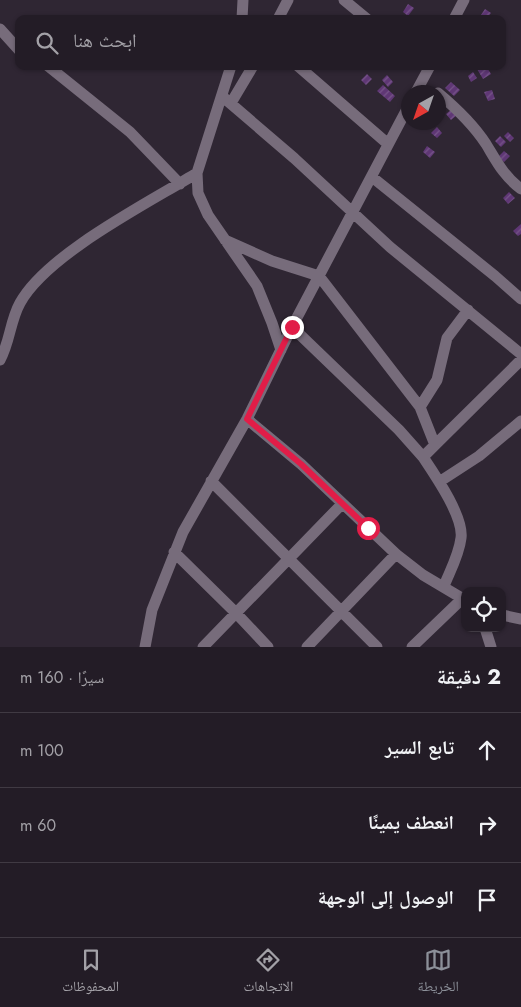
<!DOCTYPE html>
<html lang="ar">
<head>
<meta charset="utf-8">
<style>
	body { margin:0; font-family:Jost,"Noto Naskh Arabic",sans-serif; background:#2f2932; color:#f1f3f6; direction:rtl }
	.controls { position:absolute; right:15px; bottom:15px; display:grid; overflow:hidden; border-radius:10px; box-shadow:0 1px 4px #0004 }
	.controls button { width:45px; height:45px; display:grid; place-items:center; padding:0; border:0; border-bottom:1px solid #403a43; background:#231c26; color:#f1f3f6; font:25px sans-serif }
	.compass { position:absolute; left:401px; top:85px; width:45px; height:45px; border-radius:50%; background:#231c26; box-shadow:0 1px 4px #0004; rotate:220deg }
	.stop { position:absolute; width:15px; height:15px; margin:-11px; border:4px solid #e11d48; border-radius:50%; background:#fff }
	.stop.end { background:#e11d48; border-color:#fff; box-shadow:0 1px 5px #0008 }
	.list { margin:0; padding:0; list-style:none }
	h2 { display:flex; justify-content:space-between; align-items:center; height:65px; margin:0; padding:0 20px; font-size:21px }
	h2 small { font-size:16px; font-weight:400; color:#a3a1a7 }
	.list li { display:grid; grid-template-columns:32px 1fr auto; gap:15px; align-items:center; box-sizing:border-box; height:75px; padding:0 20px; border-top:1px solid #403a43 }
	.list b { display:block; font-size:19px; white-space:nowrap }
	.list em { font-size:16px; font-style:normal; color:#a3a1a7 }
	.icon { flex:none; width:28px; height:28px; fill:none; stroke:currentColor; stroke-width:2; stroke-linecap:round; stroke-linejoin:round }
	.map { position:relative; flex:none; width:521px; height:647px; overflow:hidden; direction:ltr }
	.search { position:absolute; background:#231c26; box-shadow:0 1px 4px #0004; left:15px; right:15px; top:15px; height:55px; display:flex; align-items:center; gap:12px; box-sizing:border-box; padding:0 18px; border-radius:10px; color:#a3a1a7; font-size:19px }
	.sheet { height:290px; background:#231c26 }
	nav { display:flex; justify-content:space-around; align-items:center; box-sizing:border-box; height:70px; border-top:1px solid #403a43; background:#231c26; font-size:14px; color:#a3a1a7 }
	nav a { display:grid; justify-items:center; gap:2px }
	nav .on { color:#8c9099 }
	.map>svg:first-child { display:block }
	.building { fill:url(#building-hatch) }
	.lines { fill:none; stroke-linecap:round; stroke-linejoin:round }
	.street { stroke:#776c7b; stroke-width:11 }
	.route { stroke:#e11d48; stroke-width:6 }
</style>
</head>
<body>
<div class="map">
<svg width="521" height="647" viewBox="0 0 521 647">
	<defs>
		<pattern id="building-hatch" width="6" height="6" patternUnits="userSpaceOnUse" patternTransform="scale(1.25)"><rect width="6" height="6" fill="#5f3775"/><path d="M-1 1l2-2M0 6l6-6M5 7l2-2" fill="none" stroke="#765489"/></pattern>
	</defs>
	<rect width="100%" height="100%" fill="#2f2633"/>
	<!-- building -->
	<path class="building" d="M 408,4 L 414,8 L 408,16 L 403,12 Z
		M 485,9 L 491,13 L 486,19 L 481,15 Z
		M 482,66 L 486,66 L 491,74 L 483,79 L 477,69 Z
		M 473,72 L 477,78 L 471,82 L 468,76 Z
		M 367,74 L 372,79 L 366,85 L 361,80 Z
		M 387,75 L 393,82 L 388,87 L 382,80 Z
		M 451,82 L 460,90 L 454,96 L 445,88 Z
		M 383,85 L 395,96 L 390,102 L 377,91 Z
		M 492,90 L 495,99 L 488,101 L 484,92 Z
		M 452,109 L 457,115 L 451,120 L 446,114 Z
		M 437,127 L 442,133 L 437,138 L 431,133 Z
		M 508,132 L 514,138 L 510,142 L 504,136 Z
		M 500,136 L 506,142 L 501,147 L 495,141 Z
		M 427,146 L 435,152 L 430,158 L 423,152 Z
		M 504,151 L 510,156 L 504,162 L 498,157 Z
		M 509,192 L 515,198 L 508,204 L 503,198 Z
		M 521,224 L 521,234 L 518,236 L 513,231 Z"/>
	<g class="lines">
		<!-- street -->
		<path class="street" d="M 344,0 L 367,19
			M 242,19 L 243,0
			M 278,19 L 288,0
			M 454,19 L 464,0
			M 0,29 L 19,50
			M 48,66 L 130,132 L 180,184
			M 231,66 L 197,173 L 198,193 L 208,215 L 257,286 L 272,323 L 281,350
			M 298,66 L 388,144
			M 416,92 L 430,66
			M 438,93 C 456,108 473,124 486,144 C 497,162 503,175 521,189
			M 223,97 L 294,158 L 390,247 L 521,354
			M 231,103 L 253,66
			M 372,177 L 495,276 L 521,299
			M 225,240 L 272,261 L 319,276 L 420,407 L 435,445 L 423,457 C 435,475 464,517 461,538 C 459,555 450,571 444,586
			M 292,327 L 399,430 L 423,457
			M 0,360 C 10,342 10,321 20,303 C 47,254 148,203 197,173
			M 420,407 L 437,380 L 447,338 L 468,310
			M 247,419 L 301,464 L 396,554 L 423,575 L 465,600
			M 435,445 L 521,360
			M 211,481 L 377,647
			M 439,482 L 479,456 L 521,421
			M 174,552 L 236,613 L 268,647
			M 502,615 L 521,619
			M 485,628 L 491,647
			M 145,647 L 152,610 L 183,532 L 247,419 L 292,327 L 408,107
			M 203,647 L 341,505
			M 307,647 L 396,554
			M 412,647 L 463,598"/>
	</g>
	<g class="lines">
		<!-- route -->
		<path class="route" d="M 292,327 L 247,419 L 301,464 L 368,528"/>
	</g>
</svg>
<div class="controls">
<button><svg class="icon" aria-label="locate" viewBox="0 0 24 24"><circle cx="12" cy="12" r="6"/><path d="M12 2v4M12 18v4M2 12h4M18 12h4"/></svg></button>
</div>
<svg class="compass" viewBox="-18 -18 36 36"><path d="M0-13l5 13h-10z" fill="#e53935"/><path d="M0 13l5-13h-10z" fill="#a3a1a7"/></svg>
<div class="stop" style="left:368px;top:528px"></div>
<div class="stop end" style="left:292px;top:327px"></div>
<div class="search"><svg class="icon" aria-label="search" viewBox="0 0 24 24"><circle cx="10" cy="10" r="6"/><path d="M15 15l6 6"/></svg>ابحث هنا</div>
</div>
<section class="sheet">
<h2>2 دقيقة<small>سيرًا · 160 m</small></h2>
<ul class="list">
<li><svg class="icon" aria-label="ahead" viewBox="0 0 24 24"><path d="M12 20V5M6 11l6-6 6 6"/></svg><div><b>تابع السير</b></div><em>100 m</em></li>
<li><svg class="icon" aria-label="right" viewBox="0 0 24 24"><path d="M7 20v-9h11M14 6l5 5-5 5"/></svg><div><b>انعطف يمينًا</b></div><em>60 m</em></li>
<li><svg class="icon" aria-label="arrive" viewBox="0 0 24 24"><path d="M6 21V4h12l-3 4 3 4H6"/></svg><div><b>الوصول إلى الوجهة</b></div></li>
</ul>
</section>
<nav>
<a class="on"><svg class="icon" aria-label="map" viewBox="0 0 24 24"><path d="M3 6l6-2 6 2 6-2v14l-6 2-6-2-6 2zM9 4v14M15 6v14"/></svg>الخريطة</a>
<a><svg class="icon" aria-label="directions" viewBox="0 0 24 24"><path d="M12 3l9 9-9 9-9-9zM9 14v-3h6M13 9l2 2-2 2"/></svg>الاتجاهات</a>
<a><svg class="icon" aria-label="saved" viewBox="0 0 24 24"><path d="M7 4h10v16l-5-4-5 4z"/></svg>المحفوظات</a>
</nav>
</body>
</html>
